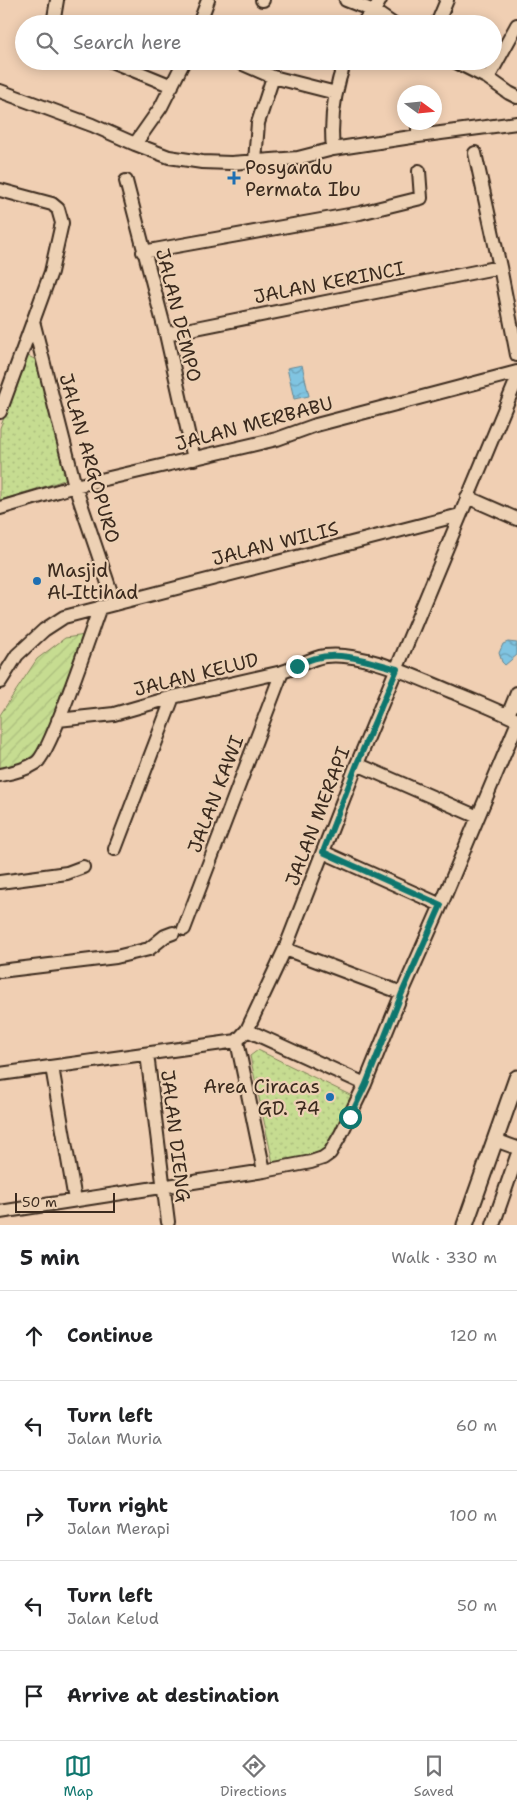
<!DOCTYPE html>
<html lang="en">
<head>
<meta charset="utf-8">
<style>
	body { margin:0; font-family:"Shantell Sans",sans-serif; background:#f2f2f2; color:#202124 }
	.compass { position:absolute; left:397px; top:85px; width:45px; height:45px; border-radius:50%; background:#fff; box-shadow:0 2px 12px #0003; rotate:105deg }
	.scale { position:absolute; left:15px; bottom:12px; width:100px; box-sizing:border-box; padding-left:5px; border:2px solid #3b2a1e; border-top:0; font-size:14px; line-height:18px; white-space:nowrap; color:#3b2a1e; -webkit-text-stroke:4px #edd1b4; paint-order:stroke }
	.stop { position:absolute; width:15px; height:15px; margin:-11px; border:4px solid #0f766e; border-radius:50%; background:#fff }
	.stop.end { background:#0f766e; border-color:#fff; box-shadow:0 1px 5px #0008 }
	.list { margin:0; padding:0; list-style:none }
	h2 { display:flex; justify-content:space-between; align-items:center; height:65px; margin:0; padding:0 20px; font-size:21px }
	h2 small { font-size:16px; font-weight:400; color:#757577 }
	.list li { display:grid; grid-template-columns:32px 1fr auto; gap:15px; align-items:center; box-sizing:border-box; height:90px; padding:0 20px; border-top:1px solid #e0e0e0 }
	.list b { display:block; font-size:19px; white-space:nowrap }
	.list p { margin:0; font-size:16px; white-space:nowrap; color:#757577 }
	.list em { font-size:16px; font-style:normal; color:#757577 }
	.icon { flex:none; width:28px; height:28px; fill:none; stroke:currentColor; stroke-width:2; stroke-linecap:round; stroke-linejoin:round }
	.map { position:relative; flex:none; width:517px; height:1225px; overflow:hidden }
	.search { position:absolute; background:#fff; box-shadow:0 2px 12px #0003; left:15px; right:15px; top:15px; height:55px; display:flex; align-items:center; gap:12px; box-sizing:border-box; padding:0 18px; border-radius:28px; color:#757577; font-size:19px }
	.sheet { height:515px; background:#fff }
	nav { display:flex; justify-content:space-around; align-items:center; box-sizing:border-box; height:70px; border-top:1px solid #e0e0e0; background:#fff; font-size:14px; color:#757577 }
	nav a { display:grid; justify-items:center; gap:2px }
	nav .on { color:#0f766e }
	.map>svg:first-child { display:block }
	.grass { fill:url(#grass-dots); stroke:#808358 }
	.garden { fill:url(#garden-furrows); stroke:#808358 }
	.water { fill:url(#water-waves); stroke:#648693 }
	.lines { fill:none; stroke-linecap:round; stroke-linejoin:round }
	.minor-casing { stroke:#3b2a1e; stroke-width:16 }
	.tertiary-casing { stroke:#3b2a1e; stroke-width:19 }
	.minor { stroke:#edd1b4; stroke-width:12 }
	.tertiary { stroke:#edd1b4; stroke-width:15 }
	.route { stroke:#0f766e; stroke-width:6 }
	.poi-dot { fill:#1f6fb2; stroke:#edd1b4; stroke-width:2 }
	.labels { text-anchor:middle; stroke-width:4.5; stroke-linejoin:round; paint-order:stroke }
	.poi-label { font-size:19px; fill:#3b2a1e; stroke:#edd1b4; text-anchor:start }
	.street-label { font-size:19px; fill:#3b2a1e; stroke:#edd1b4 }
</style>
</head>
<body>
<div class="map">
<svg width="517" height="1225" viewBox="0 0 517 1225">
	<defs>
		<pattern id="grass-dots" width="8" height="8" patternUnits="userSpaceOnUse" patternTransform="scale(1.25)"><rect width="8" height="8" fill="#c6dc91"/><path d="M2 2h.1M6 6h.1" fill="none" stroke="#abbd7d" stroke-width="1.8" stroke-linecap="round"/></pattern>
		<pattern id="garden-furrows" width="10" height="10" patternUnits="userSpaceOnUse" patternTransform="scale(1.25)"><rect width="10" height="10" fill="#c6dc91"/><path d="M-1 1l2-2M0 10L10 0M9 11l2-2" fill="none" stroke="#abbd7d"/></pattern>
		<pattern id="water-waves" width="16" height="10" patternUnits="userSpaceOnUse" patternTransform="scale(1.25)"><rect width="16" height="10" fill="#80c4e1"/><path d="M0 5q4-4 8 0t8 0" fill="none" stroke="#6a9fb6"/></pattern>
	</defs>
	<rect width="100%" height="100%" fill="#f0cfb3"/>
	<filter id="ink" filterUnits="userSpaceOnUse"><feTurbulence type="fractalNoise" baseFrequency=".02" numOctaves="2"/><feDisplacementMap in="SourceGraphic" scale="10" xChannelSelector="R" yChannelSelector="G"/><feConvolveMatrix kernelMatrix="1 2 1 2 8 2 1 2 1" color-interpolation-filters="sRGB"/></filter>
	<g filter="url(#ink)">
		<!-- grass -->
		<path class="grass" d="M 28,356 L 45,364 L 76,475 C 52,486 25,491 0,501 L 0,428 Z
			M 258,1050 L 352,1096 C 345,1111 332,1145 318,1153 C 304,1161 288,1162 273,1163 L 250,1056 Z"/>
		<!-- garden -->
		<path class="garden" d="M 92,634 L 40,765 L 0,776 L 0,715 L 37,659 L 65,638 Z"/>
		<!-- water -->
		<path class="water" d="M 302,365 L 309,396 L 294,399 L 287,368 Z
			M 508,642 L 517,643 L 517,655 L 505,665 L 502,662 L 499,653 L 503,644 Z"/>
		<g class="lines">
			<!-- minor casing -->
			<g class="minor-casing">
				<path id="minor" d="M 262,0 L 263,0
					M 346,0 L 374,11 L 393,24
					M 53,24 L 57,0
					M 199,24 L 208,0
					M 362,24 L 374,11 L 380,0
					M 437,24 L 447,0
					M 111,61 L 172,86
					M 236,61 L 273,77 L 336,93
					M 454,61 L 488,78 L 509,93 L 517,97
					M 488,78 L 517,25
					M 0,91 L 92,125 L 135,144 L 169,157 L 202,162 L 231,163 L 298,158 L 333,149 L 418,136 L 517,123
					M 418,122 L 418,136
					M 135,144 L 161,107 L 184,61
					M 333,149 C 330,120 335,89 345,61
					M 475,153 L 500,267 L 517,355
					M 255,161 L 258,123 L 273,77
					M 126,181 L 166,334 L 194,459
					M 0,190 L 52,204 L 58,209 L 62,223 L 51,272 L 0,412
					M 143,252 L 360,213 L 421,198 L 419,171
					M 33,321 L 75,486 L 115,604
					M 166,334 L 500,267
					M 467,497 L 517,519
					M 0,508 L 75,486 L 277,439 L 316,425 L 517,372
					M 0,682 L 17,655 L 44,630 L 64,617 L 460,515
					M 508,715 L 517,693
					M 58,720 L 114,714 L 173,697 L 282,672 C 297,668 309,658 325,656 C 363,651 415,677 450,691 C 472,700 495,709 517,720
					M 357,764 L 478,817
					M 0,775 C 11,773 27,769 36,763 C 51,753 91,631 100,607
					M 115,849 L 173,697
					M 323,852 L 441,905
					M 0,882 L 67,873 L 83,867
					M 184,929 L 282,672
					M 285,949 L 402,993
					M 0,971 L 116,957 L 149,949 L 165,936 L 173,933
					M 247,1030 L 365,1084
					M 237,1041 L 264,1171
					M 147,1054 L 168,1222
					M 52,1067 L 75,1200
					M 0,1074 L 237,1041 L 247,1030 L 285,949 L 357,764 L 517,379
					M 495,1140 L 517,1148
					M 0,1212 L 264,1171 L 311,1162 L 323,1158 L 330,1153 L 341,1134 L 365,1084 L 402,993 L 441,905 L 517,724
					M 493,1225 L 517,1156"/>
			</g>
			<!-- tertiary casing -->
			<g class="tertiary-casing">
				<path id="tertiary" d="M 465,1225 L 517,1078"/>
			</g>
			<!-- minor -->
			<use href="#minor" class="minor"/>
			<!-- tertiary -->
			<use href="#tertiary" class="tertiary"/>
		</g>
	</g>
	<g class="lines" filter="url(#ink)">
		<!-- route -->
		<path class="route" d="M 297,666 C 329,646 364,660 397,669 L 357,764 L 323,852 L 441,905 L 402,993 L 366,1084 L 350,1117"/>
	</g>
	<!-- markers -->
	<g class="poi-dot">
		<path d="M231.5 170.5h5v5h5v5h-5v5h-5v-5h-5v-5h5z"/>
		<circle cx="37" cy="581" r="5"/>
		<circle cx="330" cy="1097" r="5"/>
	</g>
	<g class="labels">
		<!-- poi labels -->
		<g class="poi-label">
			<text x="245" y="174">Posyandu<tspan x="245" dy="22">Permata Ibu</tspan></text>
			<text x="47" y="577">Masjid<tspan x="47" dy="22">Al-Ittihad</tspan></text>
			<text x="320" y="1093" text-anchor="end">Area Ciracas<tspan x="320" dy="22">GD. 74</tspan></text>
		</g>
		<!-- street labels -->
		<g class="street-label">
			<text transform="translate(329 282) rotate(-11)" y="7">JALAN KERINCI</text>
			<text transform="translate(179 315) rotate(76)" y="7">JALAN DEMPO</text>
			<text transform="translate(254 423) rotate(-15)" y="7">JALAN MERBABU</text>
			<text transform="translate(90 458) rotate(74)" y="7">JALAN ARGOPURO</text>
			<text transform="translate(275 543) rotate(-14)" y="7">JALAN WILIS</text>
			<text transform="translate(196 674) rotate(-14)" y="7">JALAN KELUD</text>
			<text transform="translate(215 794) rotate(-69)" y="7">JALAN KAWI</text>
			<text transform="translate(317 816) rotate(-69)" y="7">JALAN MERAPI</text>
			<text transform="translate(176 1136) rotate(83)" y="7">JALAN DIENG</text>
		</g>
	</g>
</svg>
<svg class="compass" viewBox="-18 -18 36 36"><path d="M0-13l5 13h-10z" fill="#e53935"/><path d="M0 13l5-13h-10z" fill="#757577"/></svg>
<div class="scale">50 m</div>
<div class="stop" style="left:350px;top:1117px"></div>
<div class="stop end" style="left:297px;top:666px"></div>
<div class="search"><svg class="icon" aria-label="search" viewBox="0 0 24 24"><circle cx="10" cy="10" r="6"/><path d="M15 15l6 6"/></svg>Search here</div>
</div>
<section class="sheet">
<h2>5 min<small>Walk · 330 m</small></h2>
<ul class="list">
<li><svg class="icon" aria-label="ahead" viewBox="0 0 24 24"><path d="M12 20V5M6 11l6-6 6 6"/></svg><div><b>Continue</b></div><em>120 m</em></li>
<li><svg class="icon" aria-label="left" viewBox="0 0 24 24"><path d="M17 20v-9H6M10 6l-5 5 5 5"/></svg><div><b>Turn left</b><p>Jalan Muria</p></div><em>60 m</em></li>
<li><svg class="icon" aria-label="right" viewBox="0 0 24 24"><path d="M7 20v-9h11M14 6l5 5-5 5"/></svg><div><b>Turn right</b><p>Jalan Merapi</p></div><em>100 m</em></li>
<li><svg class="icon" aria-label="left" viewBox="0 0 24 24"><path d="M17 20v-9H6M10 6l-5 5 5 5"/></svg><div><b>Turn left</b><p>Jalan Kelud</p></div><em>50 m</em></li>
<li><svg class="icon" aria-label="arrive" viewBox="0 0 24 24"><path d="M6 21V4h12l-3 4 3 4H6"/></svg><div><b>Arrive at destination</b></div></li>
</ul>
</section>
<nav>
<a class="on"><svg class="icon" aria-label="map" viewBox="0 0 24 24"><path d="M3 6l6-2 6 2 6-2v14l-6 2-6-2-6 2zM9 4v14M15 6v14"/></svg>Map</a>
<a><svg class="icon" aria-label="directions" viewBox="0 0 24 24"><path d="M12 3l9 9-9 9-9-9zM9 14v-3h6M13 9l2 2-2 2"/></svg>Directions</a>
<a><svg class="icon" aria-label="saved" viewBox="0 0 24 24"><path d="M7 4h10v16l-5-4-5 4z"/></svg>Saved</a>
</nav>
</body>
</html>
